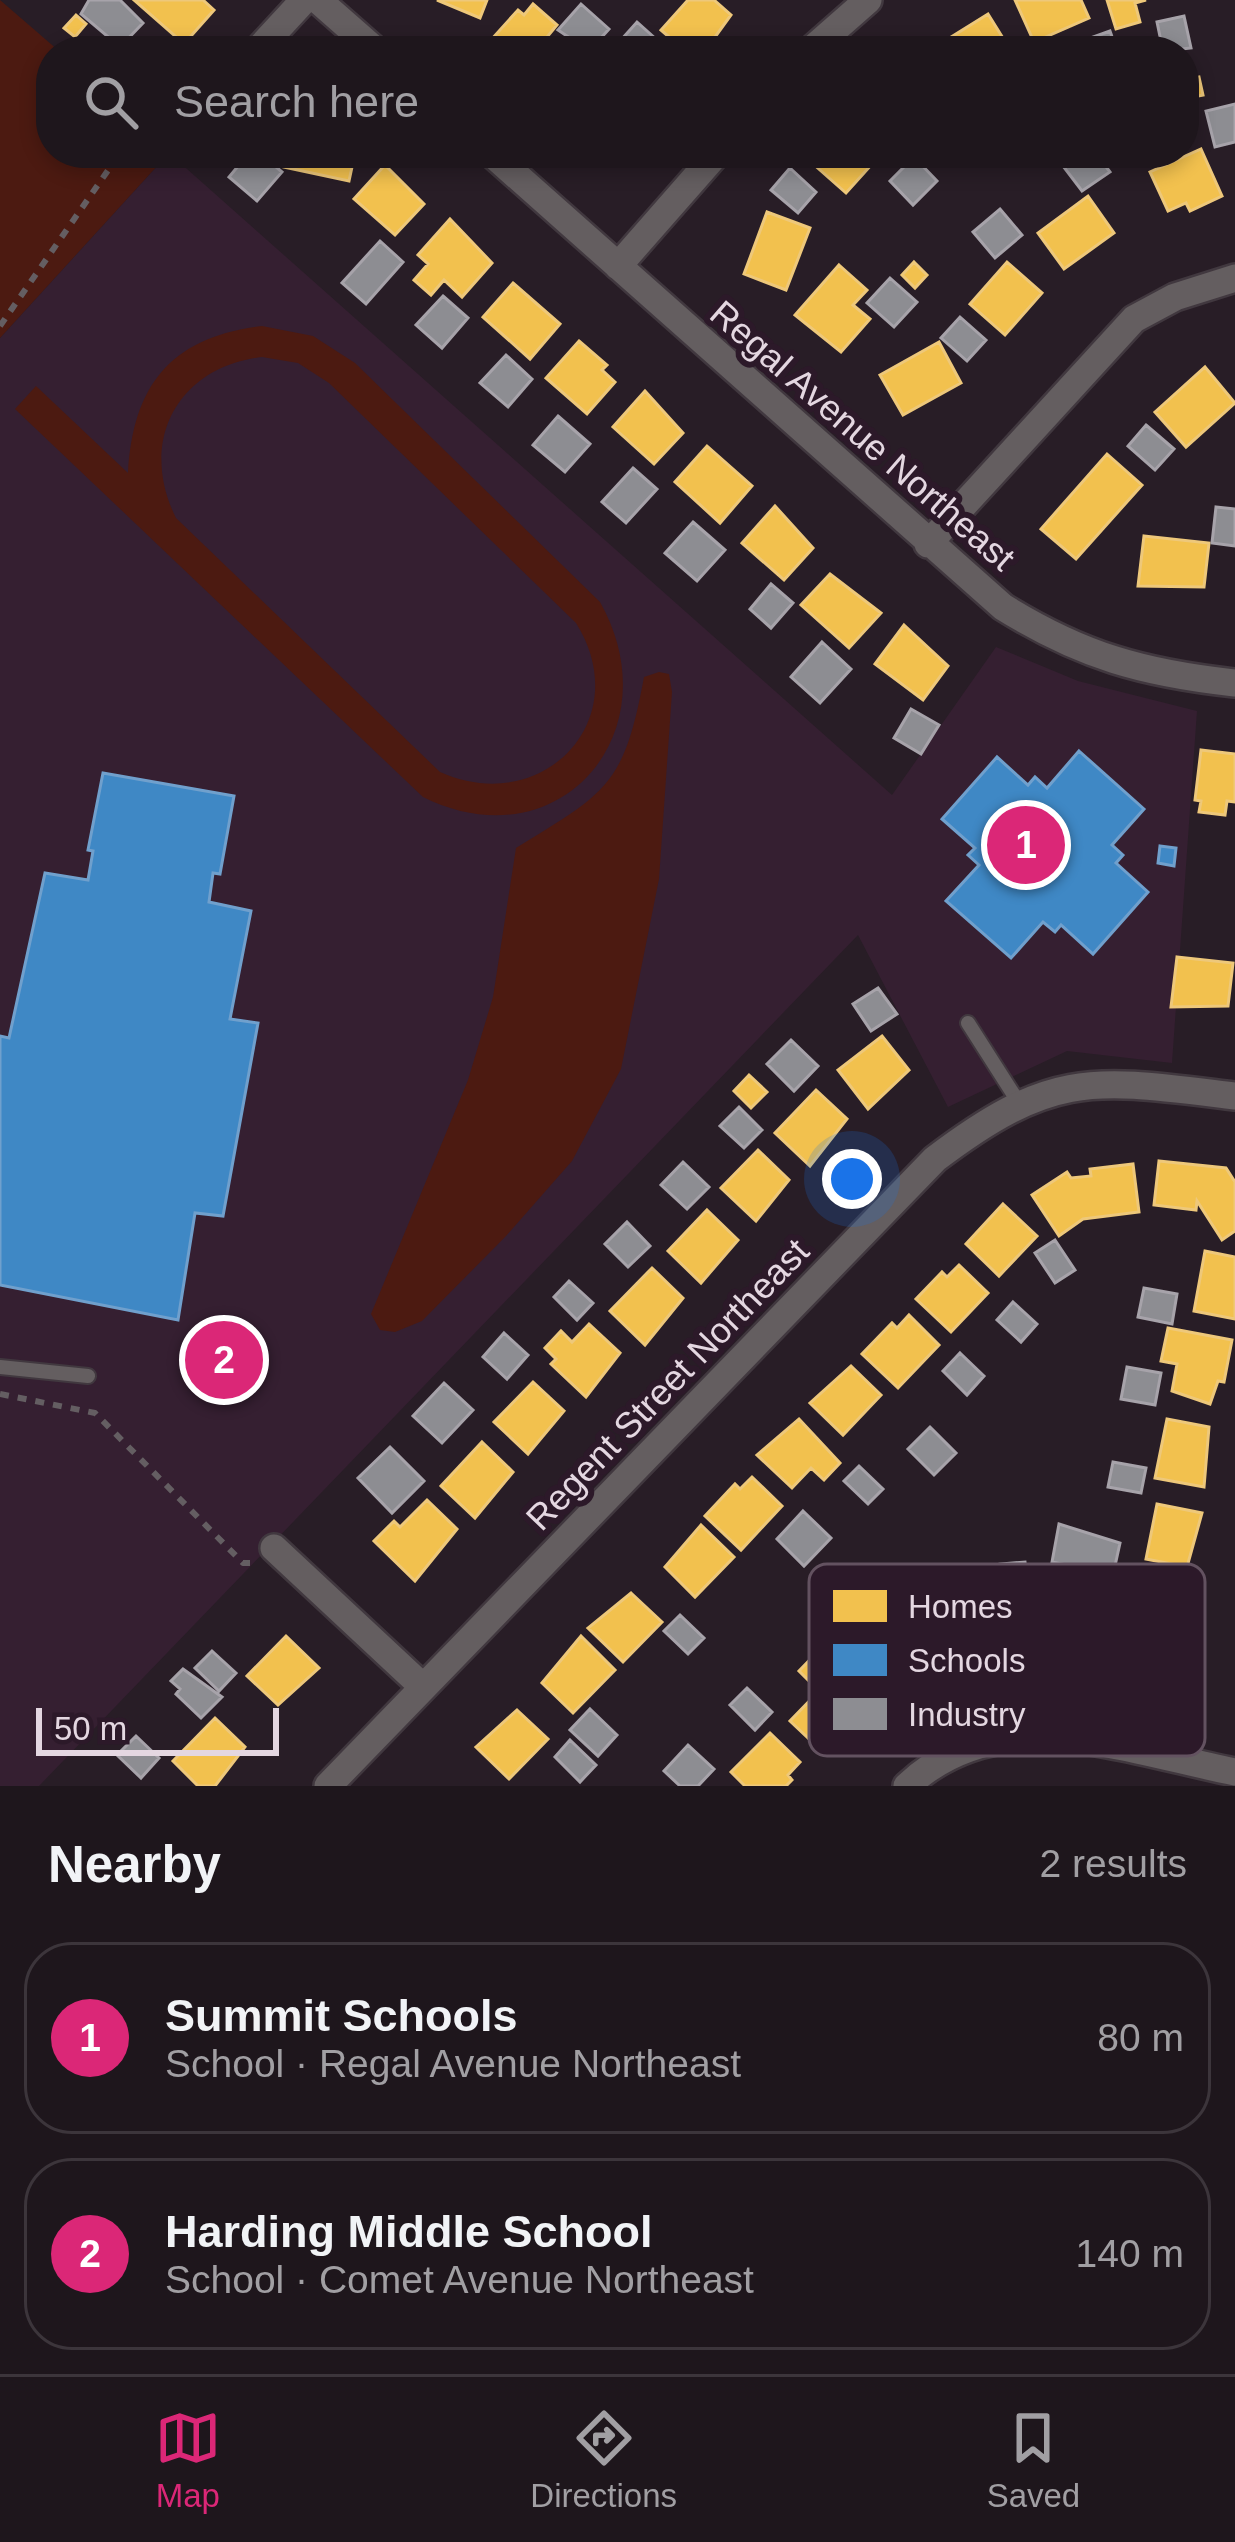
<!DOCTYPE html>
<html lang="en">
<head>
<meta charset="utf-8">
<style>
	body { margin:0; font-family:Arial,sans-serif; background:#2b2329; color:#f1f3f6 }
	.scale { position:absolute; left:36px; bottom:30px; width:243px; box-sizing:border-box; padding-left:12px; border:6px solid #e4d7e1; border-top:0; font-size:33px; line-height:42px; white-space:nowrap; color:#e4d7e1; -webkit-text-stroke:9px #2c1929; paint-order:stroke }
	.you { position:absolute; left:852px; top:1179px; width:42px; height:42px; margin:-30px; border:9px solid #fff; border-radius:50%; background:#1a73e8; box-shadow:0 0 0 18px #1a73e833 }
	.badge { display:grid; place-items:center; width:78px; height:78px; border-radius:50%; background:#db2777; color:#fff; font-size:39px; font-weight:700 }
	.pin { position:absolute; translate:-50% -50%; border:6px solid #fff; box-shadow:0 3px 12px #0006 }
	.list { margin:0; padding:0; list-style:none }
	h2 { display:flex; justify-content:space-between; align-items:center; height:156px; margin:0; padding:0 48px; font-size:51px }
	h2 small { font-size:39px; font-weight:400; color:#a19fa3 }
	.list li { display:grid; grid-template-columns:78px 1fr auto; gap:36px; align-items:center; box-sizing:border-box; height:192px; margin:0 24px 24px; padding:0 24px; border:3px solid #3c353b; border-radius:48px }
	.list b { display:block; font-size:45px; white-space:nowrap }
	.list p { margin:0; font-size:39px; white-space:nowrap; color:#a19fa3 }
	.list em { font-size:39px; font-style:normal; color:#a19fa3 }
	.icon { flex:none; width:66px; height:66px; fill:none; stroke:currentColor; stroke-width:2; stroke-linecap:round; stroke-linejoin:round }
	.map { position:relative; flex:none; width:1235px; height:1786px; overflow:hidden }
	.search { position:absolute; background:#1e161c; box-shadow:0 6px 18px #0003; left:36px; right:36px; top:36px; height:132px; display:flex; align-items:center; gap:30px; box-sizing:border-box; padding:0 42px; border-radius:48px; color:#a19fa3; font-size:45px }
	.sheet { height:588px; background:#1e161c }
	nav { display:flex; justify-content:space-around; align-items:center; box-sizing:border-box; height:168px; border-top:3px solid #3c353b; background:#1e161c; font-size:33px; color:#a19fa3 }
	nav a { display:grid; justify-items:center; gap:6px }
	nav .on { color:#db2777 }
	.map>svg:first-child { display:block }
	.built { fill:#351f31 }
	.green { fill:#4c1a11; fill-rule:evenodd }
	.homes { fill:#f2c14e; stroke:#eec87a; stroke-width:3 }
	.schools { fill:#3f88c5; stroke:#70a0cd; stroke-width:3 }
	.industry { fill:#8d8d92; stroke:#a7a3aa; stroke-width:3 }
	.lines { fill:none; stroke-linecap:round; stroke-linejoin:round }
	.lane-casing { stroke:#41383f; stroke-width:18 }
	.street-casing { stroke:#41383f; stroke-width:32 }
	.path { stroke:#645e62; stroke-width:6; stroke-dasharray:9 9; stroke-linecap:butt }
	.lane { stroke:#645e60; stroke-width:14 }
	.street { stroke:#645e60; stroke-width:27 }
	.labels { text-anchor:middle; stroke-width:12; stroke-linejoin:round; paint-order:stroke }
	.street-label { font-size:36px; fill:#e4d7e1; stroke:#2c1929 }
	.key { fill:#2c1929; stroke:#635260; stroke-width:3 }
	.key-label { font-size:33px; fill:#e4d7e1 }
</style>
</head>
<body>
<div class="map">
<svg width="1235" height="1786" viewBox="0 0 1235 1786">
	<rect width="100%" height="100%" fill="#281d26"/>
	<!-- built -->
	<path class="built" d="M 169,153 L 892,795 L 996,647 L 1078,681 L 1197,711 L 1172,1063 L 1067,1051 L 948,1107 L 858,935 L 39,1786 L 0,1786 L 0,338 Z"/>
	<!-- green -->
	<path class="green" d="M 0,0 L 59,51 L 51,51 L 51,153 L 169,153 L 0,338 Z
		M 262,326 L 313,336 L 355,363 L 600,602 C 673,731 560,865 423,797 L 15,409 L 36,386 L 128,473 C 133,385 171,337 262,326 ZM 262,357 L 298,363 L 329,383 L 576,623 C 637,720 542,818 440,772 L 176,518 C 138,442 177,367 262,357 Z
		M 659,672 L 669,674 L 672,692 L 659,879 L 621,1069 L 572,1161 L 506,1236 L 422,1321 L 395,1332 L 380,1330 L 371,1314 L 468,1080 L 493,997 L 516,848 C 607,792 624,786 644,677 Z"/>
	<!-- homes -->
	<path class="homes" d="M 134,0 L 203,0 L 214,10 L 184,44 Z
		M 437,0 L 487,0 L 480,18 Z
		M 688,0 L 714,0 L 731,15 L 705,51 L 685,51 L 661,30 Z
		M 1015,0 L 1081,0 L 1089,18 L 1034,42 Z
		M 1107,0 L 1146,0 L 1135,3 L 1140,22 L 1116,29 Z
		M 533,4 L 557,25 L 547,37 L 562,51 L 481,51 L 518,10 L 524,15 Z
		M 988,14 L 1011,51 L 945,51 L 940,44 Z
		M 76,15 L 86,24 L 75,37 L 64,28 Z
		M 1199,77 L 1203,95 L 1188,98 L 1184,80 Z
		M 1201,149 L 1222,196 L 1190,211 L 1186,203 L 1168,211 L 1150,172 Z
		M 287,153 L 355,153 L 349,181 L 284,167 Z
		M 821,153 L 882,153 L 846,193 L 812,163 Z
		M 385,165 L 424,204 L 395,235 L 354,199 Z
		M 1088,196 L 1114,233 L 1064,269 L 1038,233 Z
		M 767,212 L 810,228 L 786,290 L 744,274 Z
		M 450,219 L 492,263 L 462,297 L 444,280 L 431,295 L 414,280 L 428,264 L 418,255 Z
		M 914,262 L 927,275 L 915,288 L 902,275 Z
		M 1007,262 L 1042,293 L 1005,335 L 970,304 Z
		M 839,265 L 867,290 L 853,305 L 870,319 L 841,352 L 795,315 Z
		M 513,283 L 560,324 L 530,359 L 483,317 Z
		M 579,341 L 607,365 L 602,370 L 615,382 L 587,414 L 546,378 Z
		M 939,342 L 961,383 L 903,415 L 880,375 Z
		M 1205,367 L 1235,403 L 1186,447 L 1155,412 Z
		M 645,391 L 683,433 L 654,464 L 613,427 Z
		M 707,446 L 752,486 L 720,523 L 675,482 Z
		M 1107,454 L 1142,485 L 1076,559 L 1041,529 Z
		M 775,506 L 813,548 L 784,580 L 742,543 Z
		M 1144,536 L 1209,543 L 1204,587 L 1138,586 Z
		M 830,574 L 881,613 L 849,648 L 801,605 Z
		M 904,625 L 948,666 L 923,700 L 875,664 Z
		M 1201,750 L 1235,754 L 1235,802 L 1227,801 L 1225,815 L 1199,812 L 1201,801 L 1195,800 Z
		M 1177,957 L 1233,963 L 1228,1006 L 1171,1007 Z
		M 882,1036 L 909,1070 L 868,1109 L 838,1070 Z
		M 749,1075 L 767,1092 L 751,1108 L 734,1091 Z
		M 816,1090 L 847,1119 L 810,1166 L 775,1133 Z
		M 758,1150 L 789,1180 L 756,1221 L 721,1188 Z
		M 1159,1161 L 1226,1168 L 1235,1182 L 1235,1231 L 1222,1240 L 1197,1201 L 1196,1210 L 1154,1205 Z
		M 1133,1164 L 1139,1212 L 1083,1219 L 1059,1236 L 1032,1195 L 1067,1172 L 1071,1178 L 1091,1176 L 1090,1169 Z
		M 1003,1204 L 1037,1236 L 999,1276 L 966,1244 Z
		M 707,1210 L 738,1240 L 701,1283 L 668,1251 Z
		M 1205,1251 L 1235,1257 L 1235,1319 L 1194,1311 Z
		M 959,1265 L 988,1293 L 951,1332 L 916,1299 L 942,1272 L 947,1277 Z
		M 652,1268 L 683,1298 L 645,1345 L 610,1311 Z
		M 909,1315 L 939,1345 L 898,1388 L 862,1354 L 892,1323 L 897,1328 Z
		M 589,1324 L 620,1353 L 586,1397 L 551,1364 L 556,1359 L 545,1348 L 561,1331 L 572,1342 Z
		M 1168,1328 L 1232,1340 L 1224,1382 L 1218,1381 L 1210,1404 L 1172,1391 L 1177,1364 L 1161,1361 Z
		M 851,1366 L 881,1395 L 843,1435 L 810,1403 Z
		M 533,1382 L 564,1411 L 528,1454 L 494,1422 Z
		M 799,1419 L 840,1463 L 824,1480 L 811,1468 L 792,1488 L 757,1455 Z
		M 1167,1419 L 1209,1427 L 1204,1487 L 1155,1478 Z
		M 482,1442 L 513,1472 L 475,1518 L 441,1486 Z
		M 752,1477 L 782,1506 L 741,1550 L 705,1516 L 735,1484 L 740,1489 Z
		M 427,1500 L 457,1529 L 415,1581 L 374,1541 L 394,1521 L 400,1527 Z
		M 1157,1504 L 1202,1513 L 1187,1567 L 1146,1559 Z
		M 701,1525 L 734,1557 L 695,1597 L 665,1567 Z
		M 631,1593 L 662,1622 L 623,1662 L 588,1628 Z
		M 286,1636 L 319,1668 L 278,1705 L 247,1676 Z
		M 581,1636 L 615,1670 L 573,1713 L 542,1683 Z
		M 827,1642 L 856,1669 L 840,1685 L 863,1706 L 825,1754 L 790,1721 L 819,1691 L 799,1671 Z
		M 517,1710 L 548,1739 L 509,1779 L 476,1747 Z
		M 215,1718 L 245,1747 L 215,1786 L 198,1786 L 173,1761 Z
		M 770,1733 L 800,1762 L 788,1775 L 792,1780 L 786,1786 L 745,1786 L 731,1772 Z"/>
	<!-- schools -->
	<path class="schools" d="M 1079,751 L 1144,809 L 1112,845 L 1123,855 L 1116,863 L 1148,892 L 1093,954 L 1061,925 L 1055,932 L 1043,922 L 1011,958 L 946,901 L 979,865 L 968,855 L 975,848 L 942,819 L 997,757 L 1028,785 L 1035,777 L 1047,788 Z
		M 103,773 L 234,796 L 220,874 L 213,873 L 209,902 L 251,911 L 230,1019 L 258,1023 L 223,1216 L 195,1213 L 178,1320 L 0,1285 L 0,1036 L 9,1038 L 45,873 L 88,880 L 93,851 L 88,850 Z
		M 1160,846 L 1176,848 L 1174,866 L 1158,863 Z"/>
	<!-- industry -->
	<path class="industry" d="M 89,0 L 120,0 L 143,23 L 120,47 L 81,14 Z
		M 581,4 L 609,29 L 589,51 L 558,30 Z
		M 1184,16 L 1191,48 L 1163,51 L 1157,22 Z
		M 637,22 L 666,48 L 663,51 L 613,49 Z
		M 1110,31 L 1117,51 L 1089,51 L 1085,40 Z
		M 1235,104 L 1235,142 L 1215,147 L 1206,111 Z
		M 249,153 L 260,153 L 282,172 L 257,201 L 229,177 Z
		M 1073,153 L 1096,153 L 1110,172 L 1082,191 L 1060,162 Z
		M 914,157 L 937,181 L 913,205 L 890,181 Z
		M 790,168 L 816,192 L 798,213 L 771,190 Z
		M 1000,209 L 1022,235 L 995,258 L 973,232 Z
		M 380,241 L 403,262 L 366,304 L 342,283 Z
		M 890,278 L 917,302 L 894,327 L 867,303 Z
		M 443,296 L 468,318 L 442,348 L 416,325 Z
		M 960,317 L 986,340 L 967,361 L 941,338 Z
		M 506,355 L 532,379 L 508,407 L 480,383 Z
		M 558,416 L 590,444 L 565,472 L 533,445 Z
		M 1146,425 L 1174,449 L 1155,470 L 1128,446 Z
		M 633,468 L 657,489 L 626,523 L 602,502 Z
		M 1216,507 L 1235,509 L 1235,546 L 1212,543 Z
		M 693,522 L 725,550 L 697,581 L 665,553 Z
		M 771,584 L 793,603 L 771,628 L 750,609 Z
		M 822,642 L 851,669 L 820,703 L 791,677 Z
		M 911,709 L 939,725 L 921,754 L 894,738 Z
		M 878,988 L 897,1014 L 871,1031 L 853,1004 Z
		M 791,1040 L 818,1066 L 794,1091 L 767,1064 Z
		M 739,1107 L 762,1130 L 744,1148 L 720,1126 Z
		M 683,1162 L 709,1187 L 687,1209 L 661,1185 Z
		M 627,1222 L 650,1246 L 628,1267 L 605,1244 Z
		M 1055,1240 L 1075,1270 L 1055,1283 L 1035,1253 Z
		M 569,1281 L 593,1303 L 577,1320 L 554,1297 Z
		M 1144,1288 L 1177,1294 L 1172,1324 L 1138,1317 Z
		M 1013,1302 L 1037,1324 L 1021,1342 L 997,1320 Z
		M 504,1333 L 528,1355 L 507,1379 L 483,1357 Z
		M 960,1353 L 984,1376 L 967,1395 L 943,1371 Z
		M 1127,1367 L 1161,1373 L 1155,1405 L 1121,1399 Z
		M 444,1383 L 473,1410 L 442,1443 L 413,1416 Z
		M 930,1427 L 956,1453 L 934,1475 L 908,1449 Z
		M 390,1447 L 424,1481 L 392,1513 L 358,1478 Z
		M 1113,1462 L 1146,1468 L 1141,1493 L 1108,1487 Z
		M 859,1466 L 883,1489 L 868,1504 L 844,1481 Z
		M 803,1511 L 831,1538 L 804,1566 L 777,1539 Z
		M 1059,1524 L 1120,1543 L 1113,1575 L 1052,1562 Z
		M 1025,1562 L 1028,1595 L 1003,1597 L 1000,1564 Z
		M 680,1615 L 704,1638 L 688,1654 L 664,1631 Z
		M 212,1651 L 236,1673 L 219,1691 L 195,1668 Z
		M 183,1669 L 222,1697 L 201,1718 L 176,1694 L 180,1689 L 171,1681 Z
		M 747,1688 L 772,1712 L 755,1730 L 730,1705 Z
		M 590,1709 L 617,1735 L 598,1756 L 570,1730 Z
		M 136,1736 L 159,1758 L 141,1778 L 117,1755 Z
		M 570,1740 L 596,1765 L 580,1782 L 555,1757 Z
		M 688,1745 L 714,1769 L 698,1786 L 680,1786 L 664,1771 Z"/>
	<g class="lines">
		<!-- lane casing -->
		<g class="lane-casing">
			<path id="lane" d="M 968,1023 L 1019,1103
				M 0,1367 L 88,1376"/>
		</g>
		<!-- street casing -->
		<g class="street-casing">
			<path id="street" d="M 318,0 L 376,51
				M 257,51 L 304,0
				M 810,51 L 868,0
				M 491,153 L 1003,607 C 1082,656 1143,673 1235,683
				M 618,266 L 717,153
				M 928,544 L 1134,319 L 1175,297 L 1235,278
				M 274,1548 L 423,1687
				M 328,1786 L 935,1159 C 1054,1069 1093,1079 1235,1096
				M 907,1786 C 1000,1699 1124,1750 1235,1772"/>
		</g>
		<!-- path -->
		<path class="path" d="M 0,326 L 120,153
			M 0,1394 L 95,1413 L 243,1563 L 250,1563"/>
		<!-- lane -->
		<use href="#lane" class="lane"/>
		<!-- street -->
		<use href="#street" class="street"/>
	</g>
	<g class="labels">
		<!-- street labels -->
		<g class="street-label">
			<text transform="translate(863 435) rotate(41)" y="13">Regal Avenue Northeast</text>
			<text transform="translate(667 1384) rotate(-46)" y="13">Regent Street Northeast</text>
		</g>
	</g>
	<!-- legend -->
	<rect x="809" y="1564" width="396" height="192" rx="18" class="key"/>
	<rect x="833" y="1590" width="54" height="32" fill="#f2c14e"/>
	<rect x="833" y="1644" width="54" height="32" fill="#3f88c5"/>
	<rect x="833" y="1698" width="54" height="32" fill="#8d8d92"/>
	<g class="key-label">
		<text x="908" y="1618">Homes</text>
		<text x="908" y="1672">Schools</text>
		<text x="908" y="1726">Industry</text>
	</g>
</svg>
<div class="scale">50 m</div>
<div class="you"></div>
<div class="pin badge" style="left:1026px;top:845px">1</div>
<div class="pin badge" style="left:224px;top:1360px">2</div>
<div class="search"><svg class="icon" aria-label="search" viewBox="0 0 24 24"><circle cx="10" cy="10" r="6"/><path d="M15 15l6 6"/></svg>Search here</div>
</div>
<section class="sheet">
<h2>Nearby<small>2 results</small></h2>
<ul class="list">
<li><span class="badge">1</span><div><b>Summit Schools</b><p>School · Regal Avenue Northeast</p></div><em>80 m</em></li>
<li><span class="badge">2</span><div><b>Harding Middle School</b><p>School · Comet Avenue Northeast</p></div><em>140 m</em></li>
</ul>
</section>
<nav>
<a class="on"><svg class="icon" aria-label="map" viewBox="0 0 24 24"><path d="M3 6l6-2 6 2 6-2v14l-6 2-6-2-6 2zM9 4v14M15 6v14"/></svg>Map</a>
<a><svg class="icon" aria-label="directions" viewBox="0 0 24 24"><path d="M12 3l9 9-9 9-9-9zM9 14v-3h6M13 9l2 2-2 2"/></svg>Directions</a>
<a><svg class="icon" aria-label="saved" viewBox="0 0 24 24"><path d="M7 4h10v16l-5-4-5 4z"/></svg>Saved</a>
</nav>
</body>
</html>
